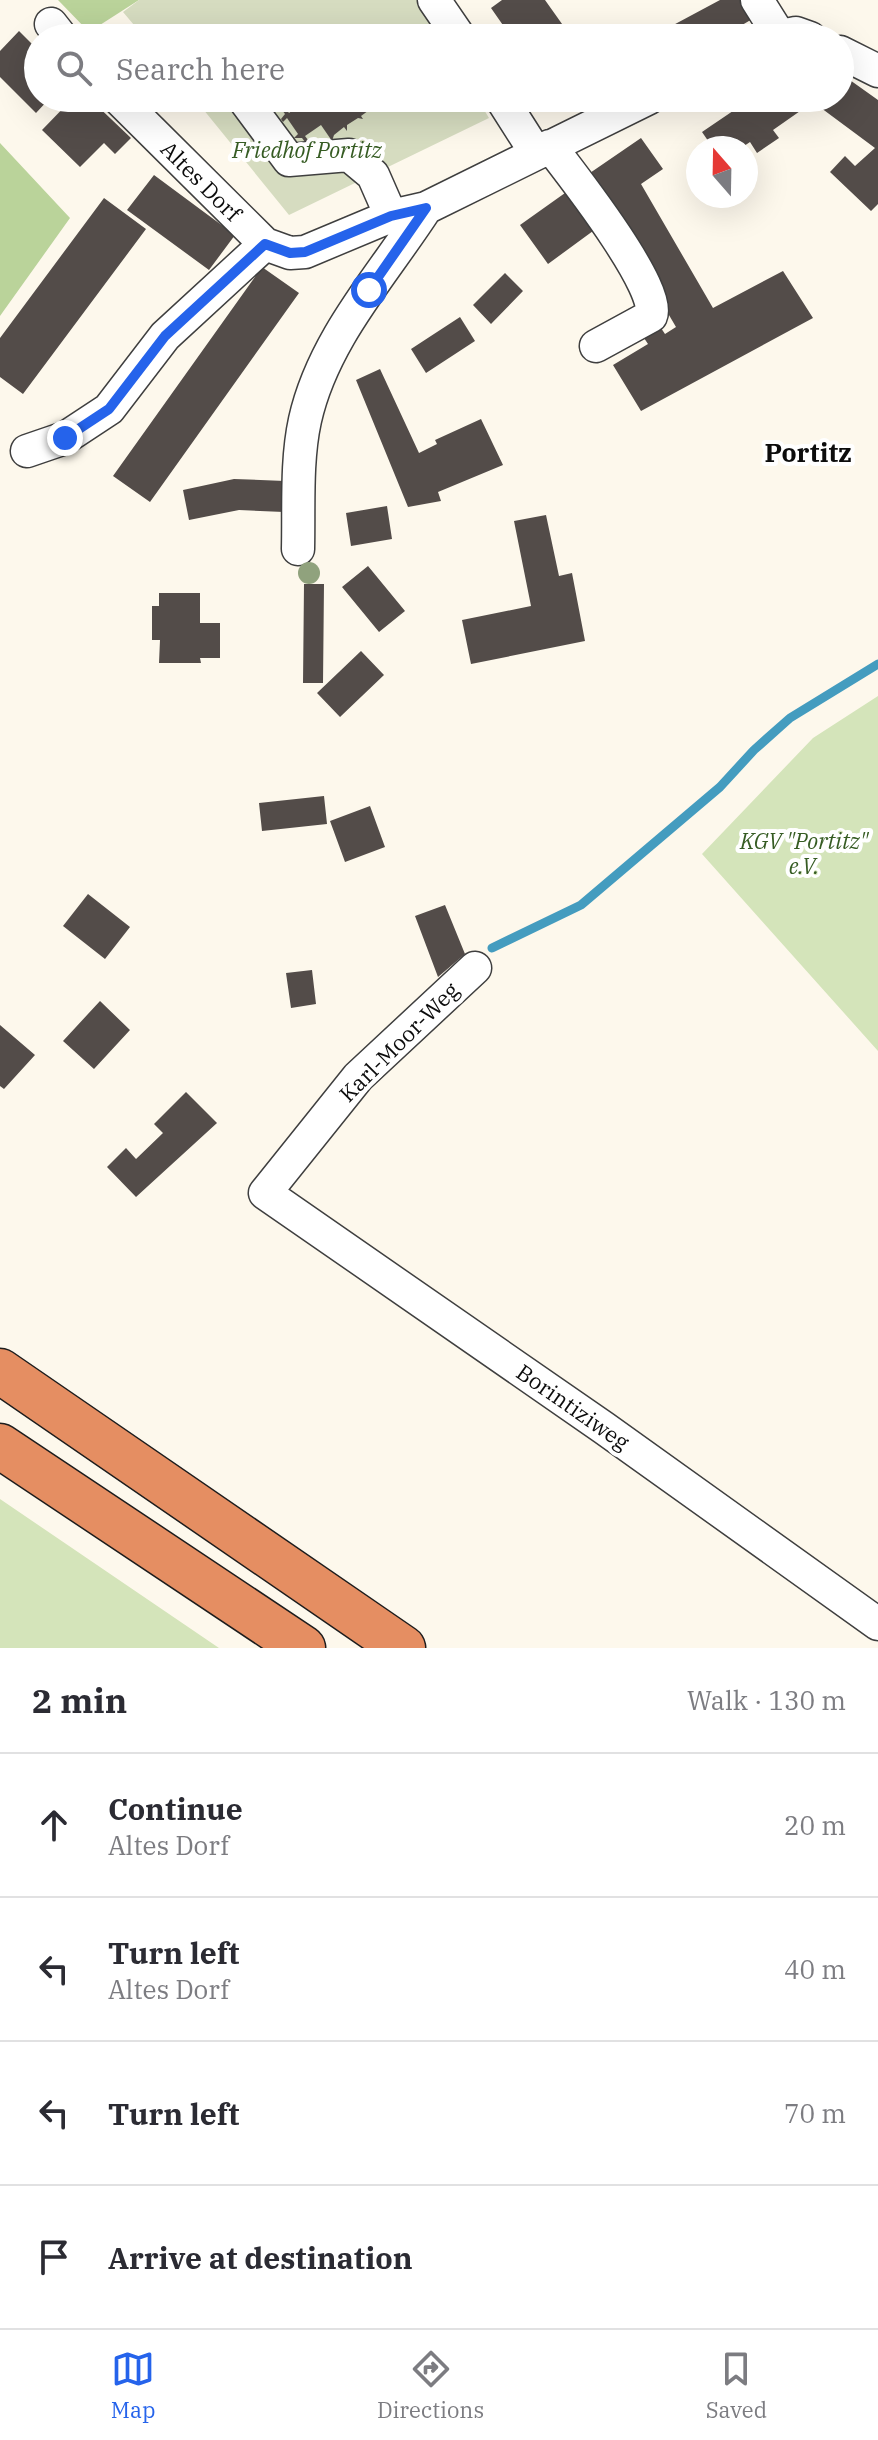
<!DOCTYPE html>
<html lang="en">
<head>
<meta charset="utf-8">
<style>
	body { margin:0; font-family:"IBM Plex Serif",serif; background:#f7f7f7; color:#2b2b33 }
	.compass { position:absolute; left:686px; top:136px; width:72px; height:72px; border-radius:50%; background:#fff; box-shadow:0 8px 32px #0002; rotate:340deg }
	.stop { position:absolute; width:24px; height:24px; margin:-18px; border:6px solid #2563eb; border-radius:50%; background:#fff }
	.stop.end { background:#2563eb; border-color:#fff; box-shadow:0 2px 8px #0008 }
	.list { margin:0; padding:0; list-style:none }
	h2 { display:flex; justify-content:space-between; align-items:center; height:104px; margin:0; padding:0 32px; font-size:34px }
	h2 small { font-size:26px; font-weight:400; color:#7c7c81 }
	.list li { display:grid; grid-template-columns:52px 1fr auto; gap:24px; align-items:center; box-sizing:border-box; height:144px; padding:0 32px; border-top:2px solid #e1e1e2 }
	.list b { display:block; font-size:30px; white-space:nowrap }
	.list p { margin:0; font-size:26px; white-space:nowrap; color:#7c7c81 }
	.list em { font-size:26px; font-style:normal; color:#7c7c81 }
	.icon { flex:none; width:44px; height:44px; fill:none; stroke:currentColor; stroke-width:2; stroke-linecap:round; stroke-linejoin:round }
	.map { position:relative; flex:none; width:878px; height:1648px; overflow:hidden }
	.search { position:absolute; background:#fff; box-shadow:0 8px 32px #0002; left:24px; right:24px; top:24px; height:88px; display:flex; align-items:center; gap:20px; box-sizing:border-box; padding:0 28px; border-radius:44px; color:#7c7c81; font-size:30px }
	.sheet { height:680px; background:#fff }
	nav { display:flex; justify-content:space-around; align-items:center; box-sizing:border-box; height:112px; border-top:2px solid #e1e1e2; background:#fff; font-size:22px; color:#7c7c81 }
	nav a { display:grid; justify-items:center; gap:4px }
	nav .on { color:#2563eb }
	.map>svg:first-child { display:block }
	.green { fill:#d4e4ba }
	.forest { fill:#bad39a }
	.cemetery { fill:#d6dcc0 }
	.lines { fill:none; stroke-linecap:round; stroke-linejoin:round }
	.stream { stroke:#449cbf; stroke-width:9 }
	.building { fill:#534c49 }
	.minor-casing { stroke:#3f3f3f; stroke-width:35 }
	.highway-casing { stroke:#1d1d1d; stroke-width:47 }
	.minor { stroke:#fff; stroke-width:32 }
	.highway { stroke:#e58e62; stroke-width:44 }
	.tree { fill:#90a27d }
	.route { stroke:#2563eb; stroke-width:10 }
	.labels { text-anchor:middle; stroke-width:8; stroke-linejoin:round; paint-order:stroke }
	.park-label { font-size:22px; font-style:italic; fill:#365c23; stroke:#fff }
	.street-label { font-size:22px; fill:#0c0c0c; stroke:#fff }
	.quarter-label { font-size:26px; font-weight:bold; fill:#0c0c0c; stroke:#fff }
</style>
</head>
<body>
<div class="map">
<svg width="878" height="1648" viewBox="0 0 878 1648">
	<rect width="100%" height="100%" fill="#fdf8ec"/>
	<!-- green -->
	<path class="green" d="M 878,696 L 878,1051 L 702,854 L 813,738 Z
		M 0,1499 L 219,1648 L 0,1648 Z"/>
	<!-- forest -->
	<path class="forest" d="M 58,0 L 139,0 L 89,32 Z
		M 0,143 L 70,218 L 0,316 Z"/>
	<!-- cemetery -->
	<path class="cemetery" d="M 139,0 L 418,0 L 441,38 L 145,38 L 123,12 Z
		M 194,98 L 477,98 L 489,118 L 289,215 Z"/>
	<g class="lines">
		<!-- stream -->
		<path class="stream" d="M 492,948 L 581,905 L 720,787 L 754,750 L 790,718 L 878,664"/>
	</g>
	<!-- building -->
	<path class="building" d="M 502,0 L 545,0 L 572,38 L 512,38 L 491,8 Z
		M 720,0 L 744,0 L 754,18 L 720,38 L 669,38 L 664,30 Z
		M 19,31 L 38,50 L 38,98 L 50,98 L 36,113 L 0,77 L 0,51 Z
		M 840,73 L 878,100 L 878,204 L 871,211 L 830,172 L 845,156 L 855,166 L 875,148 L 813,102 L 773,130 L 779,138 L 757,153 L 750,142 L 741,148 L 713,148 L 702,132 L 752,98 L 840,98 Z
		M 73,98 L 89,98 L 131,138 L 115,154 L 104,143 L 80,167 L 42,130 Z
		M 302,98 L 387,98 L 375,106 L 377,110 L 372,108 L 361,116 L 363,119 L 358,118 L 347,125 L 347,131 L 344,127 L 334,135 L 332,141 L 321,125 L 305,136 L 308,140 L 305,142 L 302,138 L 294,138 L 298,134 L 287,118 L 283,122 L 281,119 L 285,114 L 282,110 L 285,108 L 289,113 L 305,101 Z
		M 641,138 L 663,169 L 641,184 L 713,308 L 783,271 L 813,318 L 641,411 L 613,365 L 648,344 L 644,338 L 661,328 L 665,334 L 676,327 L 587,175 Z
		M 154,175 L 235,235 L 209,270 L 127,210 Z
		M 565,193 L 593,231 L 548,264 L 520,225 Z
		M 104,198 L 146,229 L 23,394 L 0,377 L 0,338 Z
		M 262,267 L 299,293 L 150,502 L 113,476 Z
		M 505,273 L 523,291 L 491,324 L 473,305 Z
		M 460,317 L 475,341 L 426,373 L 411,349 Z
		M 380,369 L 419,453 L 437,444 L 435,440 L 481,419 L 503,465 L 438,492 L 441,501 L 408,507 L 356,380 Z
		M 234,479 L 285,481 L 284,512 L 239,510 L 189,520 L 183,490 Z
		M 387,506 L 392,539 L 351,546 L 346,513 Z
		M 546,515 L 559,576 L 572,573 L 585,641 L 471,664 L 462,620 L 531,606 L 514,521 Z
		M 368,566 L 405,611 L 379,632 L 342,587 Z
		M 304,584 L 324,584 L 323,683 L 303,683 Z
		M 159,593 L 200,593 L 200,623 L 220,623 L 220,658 L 200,658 L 201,663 L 159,663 L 160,640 L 152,640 L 152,606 L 159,606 Z
		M 361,651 L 384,675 L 340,717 L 317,693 Z
		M 324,796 L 327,824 L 262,831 L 259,803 Z
		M 370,806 L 385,847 L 345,862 L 330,821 Z
		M 88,894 L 130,927 L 105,959 L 63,926 Z
		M 445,905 L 465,954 L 438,977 L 415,916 Z
		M 312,970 L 316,1004 L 291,1008 L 286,973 Z
		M 100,1001 L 130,1030 L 94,1069 L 63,1041 Z
		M 0,1025 L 35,1055 L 4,1089 L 0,1086 Z
		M 186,1092 L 217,1123 L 136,1197 L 107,1167 L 126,1148 L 136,1159 L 163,1133 L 154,1124 Z"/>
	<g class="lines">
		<!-- minor casing -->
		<g class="minor-casing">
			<path id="minor" d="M 434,0 L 460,38
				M 757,0 L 779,35
				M 51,24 L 62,38
				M 772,38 L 796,33 L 810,38
				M 840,52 L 878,71
				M 118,98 L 265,244 L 290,253 L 305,252 L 391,216 L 426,208 L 649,98
				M 243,98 L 289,160 L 349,155 L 373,175 L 391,216
				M 501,98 L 536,153
				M 550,146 C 570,172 663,290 651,316 L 596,346
				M 27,451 L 65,438 L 109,409 L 165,336 L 265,244
				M 298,549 C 299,507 296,461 305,420 C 323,339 382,276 426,208
				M 475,968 L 358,1077 L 265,1193 L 604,1428 L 878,1624"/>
		</g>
		<!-- highway casing -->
		<g class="highway-casing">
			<path id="highway" d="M 0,1371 L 403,1648
				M 0,1446 L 303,1648"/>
		</g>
		<!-- minor -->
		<use href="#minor" class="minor"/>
		<!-- highway -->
		<use href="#highway" class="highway"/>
	</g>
	<!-- trees -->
	<circle class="tree" cx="309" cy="573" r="11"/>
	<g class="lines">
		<!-- route -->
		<path class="route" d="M 65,438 L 109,409 L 165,336 L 265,244 L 290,253 L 305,252 L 391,216 L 426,208 L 369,290"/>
	</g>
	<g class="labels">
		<!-- park labels -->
		<g class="park-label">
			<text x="307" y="158">Friedhof Portitz</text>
			<text x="804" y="849">KGV "Portitz"<tspan x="804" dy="25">e.V.</tspan></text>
		</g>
		<!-- street labels -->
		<g class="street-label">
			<text transform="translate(201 181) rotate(45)" y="8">Altes Dorf</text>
			<text transform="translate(399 1042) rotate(-45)" y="8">Karl-Moor-Weg</text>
			<text transform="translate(573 1407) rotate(35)" y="8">Borintiziweg</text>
		</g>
		<!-- quarter labels -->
		<g class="quarter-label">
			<text x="808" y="462">Portitz</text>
		</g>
	</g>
</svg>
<svg class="compass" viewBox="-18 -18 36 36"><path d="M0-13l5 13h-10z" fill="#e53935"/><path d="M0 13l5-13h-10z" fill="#7c7c81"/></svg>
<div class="stop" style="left:369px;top:290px"></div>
<div class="stop end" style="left:65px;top:438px"></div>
<div class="search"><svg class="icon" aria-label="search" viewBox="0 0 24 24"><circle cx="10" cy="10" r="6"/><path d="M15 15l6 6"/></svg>Search here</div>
</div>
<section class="sheet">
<h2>2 min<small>Walk · 130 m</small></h2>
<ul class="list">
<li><svg class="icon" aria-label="ahead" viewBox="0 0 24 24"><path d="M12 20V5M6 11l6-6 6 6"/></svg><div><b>Continue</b><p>Altes Dorf</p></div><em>20 m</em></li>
<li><svg class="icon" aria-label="left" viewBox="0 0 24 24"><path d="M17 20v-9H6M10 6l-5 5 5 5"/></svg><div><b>Turn left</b><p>Altes Dorf</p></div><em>40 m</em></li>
<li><svg class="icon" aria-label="left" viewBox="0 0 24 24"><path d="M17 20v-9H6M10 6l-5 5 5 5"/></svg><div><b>Turn left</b></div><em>70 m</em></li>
<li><svg class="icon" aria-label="arrive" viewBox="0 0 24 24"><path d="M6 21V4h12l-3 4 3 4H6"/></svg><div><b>Arrive at destination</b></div></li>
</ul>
</section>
<nav>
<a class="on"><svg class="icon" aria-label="map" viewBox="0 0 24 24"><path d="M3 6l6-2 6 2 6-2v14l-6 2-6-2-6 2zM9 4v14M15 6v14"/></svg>Map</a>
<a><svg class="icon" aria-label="directions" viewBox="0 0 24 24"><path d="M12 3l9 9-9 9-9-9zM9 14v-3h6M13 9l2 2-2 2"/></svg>Directions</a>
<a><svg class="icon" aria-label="saved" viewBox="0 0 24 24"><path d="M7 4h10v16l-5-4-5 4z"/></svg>Saved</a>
</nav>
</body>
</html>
